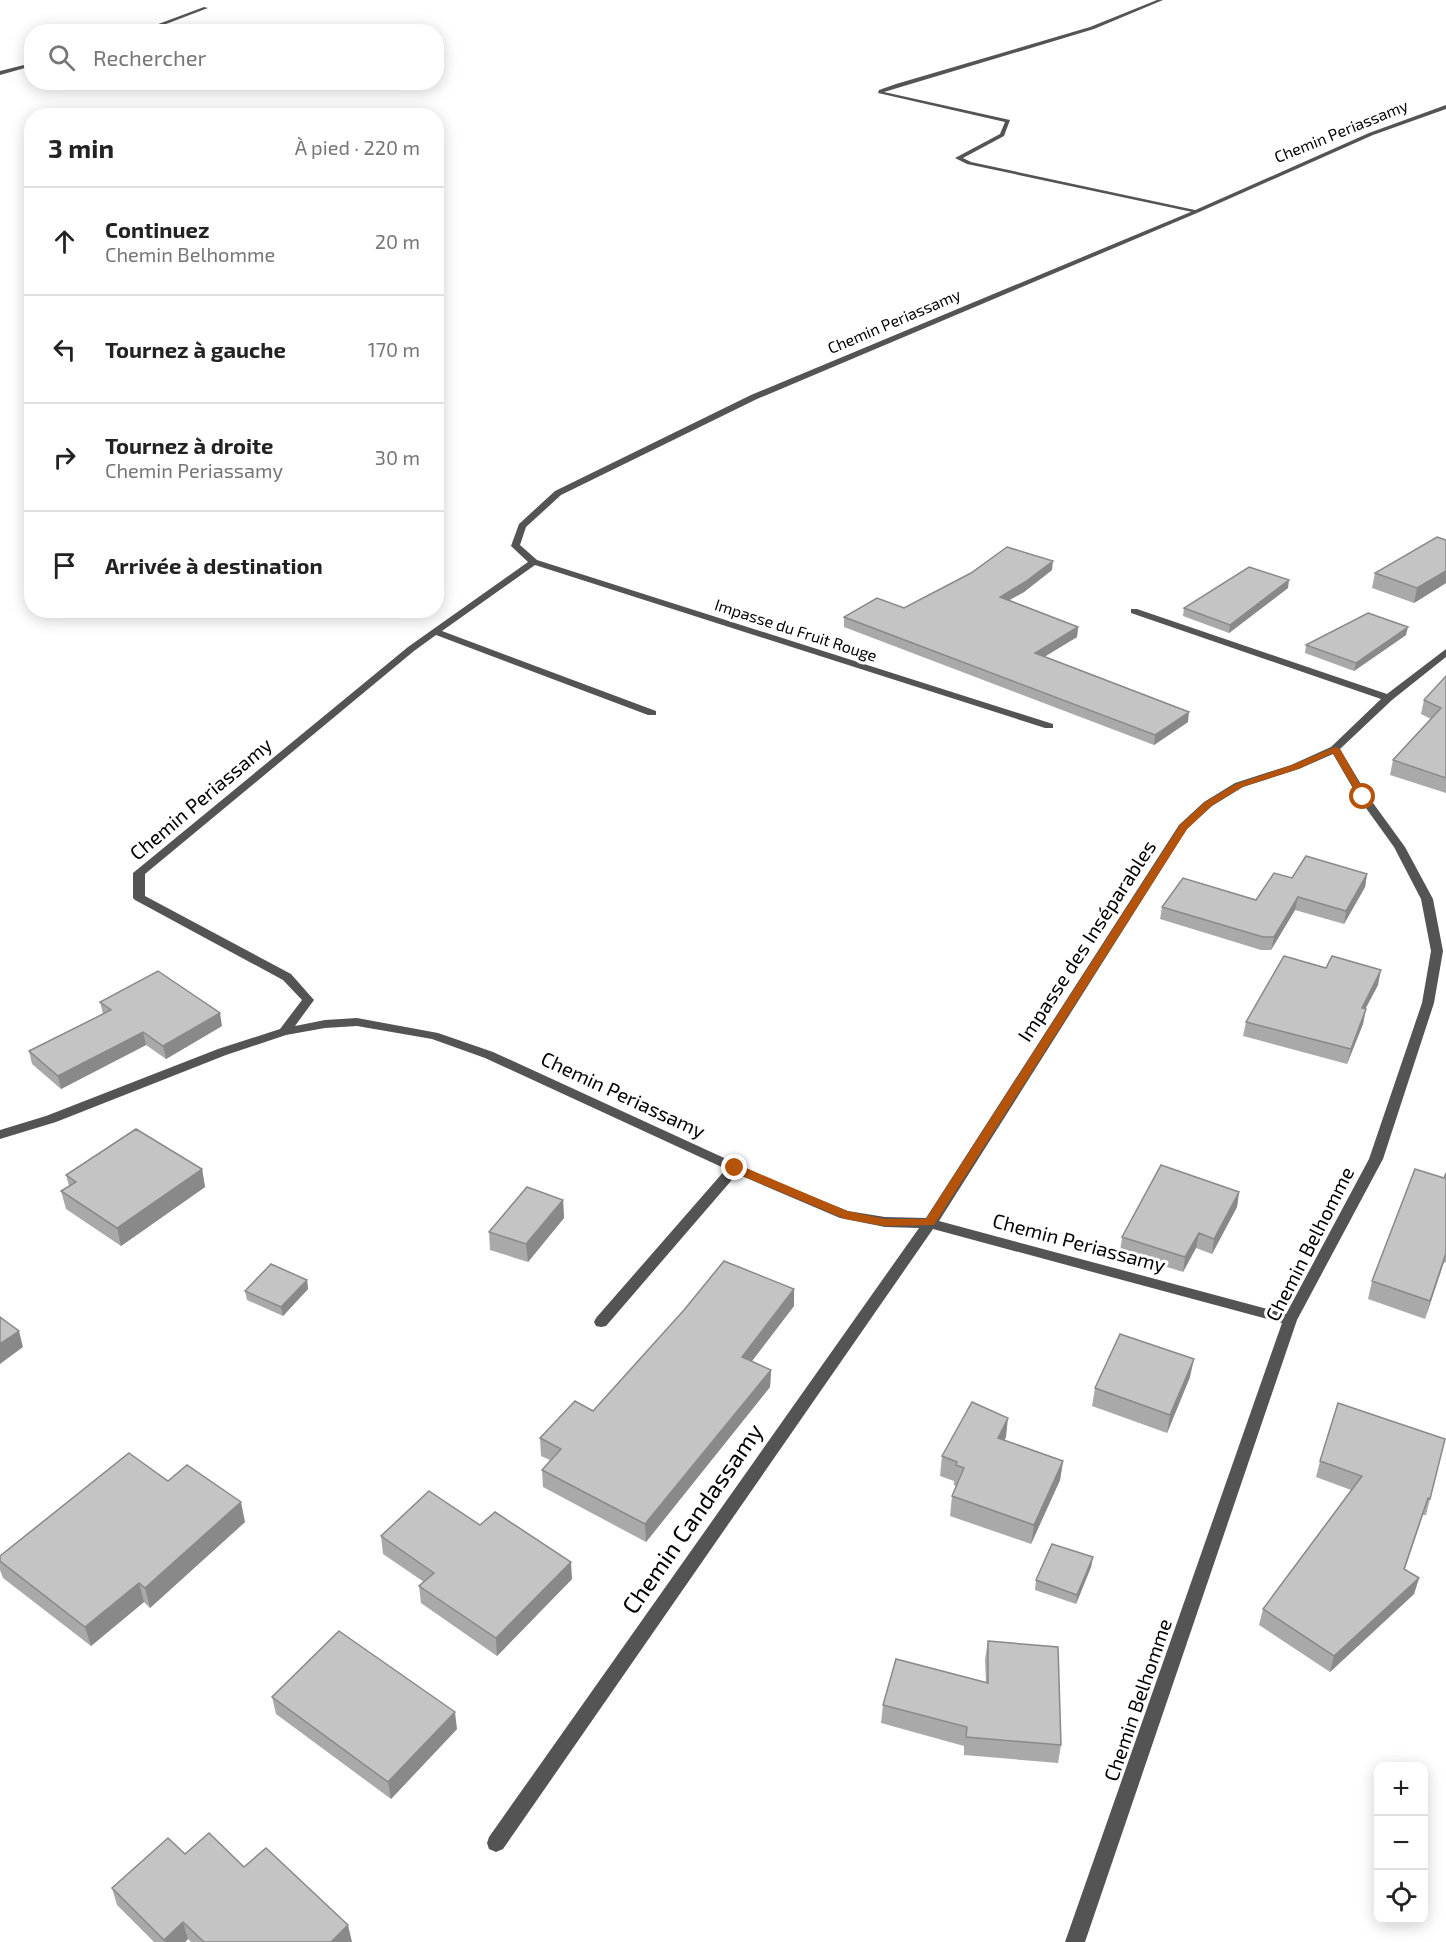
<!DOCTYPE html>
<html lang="fr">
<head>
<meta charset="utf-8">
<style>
	body { margin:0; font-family:"Exo 2",sans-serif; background:#f2f2f2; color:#222 }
	.controls { position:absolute; right:18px; bottom:18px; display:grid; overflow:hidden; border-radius:12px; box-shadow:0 3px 15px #0003 }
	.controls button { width:54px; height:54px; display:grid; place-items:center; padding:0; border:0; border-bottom:2px solid #e0e0e0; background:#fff; color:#222; font:30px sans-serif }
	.stop { position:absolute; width:18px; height:18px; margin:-14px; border:4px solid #b45309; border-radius:50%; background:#fff }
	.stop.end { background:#b45309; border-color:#fff; box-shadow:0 2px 6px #0008 }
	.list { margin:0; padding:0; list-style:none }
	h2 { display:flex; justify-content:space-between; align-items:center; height:78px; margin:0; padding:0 24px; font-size:26px }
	h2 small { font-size:20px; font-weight:400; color:#767676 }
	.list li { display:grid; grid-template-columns:39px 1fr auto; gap:18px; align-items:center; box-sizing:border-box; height:108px; padding:0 24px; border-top:2px solid #e0e0e0 }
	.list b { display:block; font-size:22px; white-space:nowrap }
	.list p { margin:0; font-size:20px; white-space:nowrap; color:#767676 }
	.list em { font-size:20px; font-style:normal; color:#767676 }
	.icon { flex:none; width:33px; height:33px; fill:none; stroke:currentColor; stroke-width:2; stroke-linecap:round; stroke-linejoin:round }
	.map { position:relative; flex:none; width:1446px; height:1942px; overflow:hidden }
	.search { position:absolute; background:#fff; box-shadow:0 3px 15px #0003; left:24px; top:24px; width:420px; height:66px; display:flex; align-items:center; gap:15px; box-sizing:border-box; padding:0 21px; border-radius:24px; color:#767676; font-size:22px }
	.panel { position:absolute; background:#fff; box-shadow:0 3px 15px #0003; left:24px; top:108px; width:420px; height:510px; border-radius:24px }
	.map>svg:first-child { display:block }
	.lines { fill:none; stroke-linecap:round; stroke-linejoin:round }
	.lane { fill:#545454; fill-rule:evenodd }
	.street { fill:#545454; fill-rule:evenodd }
	.wall { fill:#a9a9a9 }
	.shaded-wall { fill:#898989 }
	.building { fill:#c4c4c4; stroke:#898989; stroke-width:1.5 }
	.route { fill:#b45309 }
	.labels { text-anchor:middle; stroke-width:6; stroke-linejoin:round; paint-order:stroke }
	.far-street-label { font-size:16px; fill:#000; stroke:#fff }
	.street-label { font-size:20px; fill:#000; stroke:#fff }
	.near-street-label { font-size:24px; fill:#000; stroke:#fff }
</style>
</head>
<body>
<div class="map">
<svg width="1446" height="1942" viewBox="0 0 1446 1942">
	<rect width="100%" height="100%" fill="#fff"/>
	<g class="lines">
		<!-- lane -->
		<path class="lane" d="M 1157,0 L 1163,0 L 1094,29 L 884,92 L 1010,120 L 1004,136 L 963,158 L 971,162 L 1195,210 L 1197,211 L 1197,213 L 967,164 L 955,158 L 1000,134 L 1005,122 L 878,93 L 879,90 L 896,84 L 1090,27 Z"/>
		<!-- street -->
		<path class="street" d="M 204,7 L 208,8 L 145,32 L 137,32 Z
			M 32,63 L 32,66 L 0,75 L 0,71 Z
			M 1446,105 L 1446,109 L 1373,135 L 1197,213 L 757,399 L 561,495 L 526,527 L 520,545 L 537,560 L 1053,724 L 1053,728 L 1045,728 L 535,565 L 442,631 L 656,711 L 656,715 L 648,715 L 436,635 L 414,651 L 145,874 L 145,896 L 291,974 L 314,1000 L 295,1026 L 325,1020 L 357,1018 L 438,1033 L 493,1052 L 779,1183 L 848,1211 L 885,1217 L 926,1218 L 1179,825 L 1204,802 L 1235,783 L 1291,765 L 1331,747 L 1381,699 L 1131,613 L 1131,609 L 1137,609 L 1387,694 L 1446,649 L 1446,657 L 1392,700 L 1340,749 L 1368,796 L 1405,847 L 1433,899 L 1443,951 L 1434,1003 L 1383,1159 L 1297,1320 L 1085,1942 L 1065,1942 L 1282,1323 L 933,1229 L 503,1849 L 496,1852 L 489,1849 L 487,1843 L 489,1837 L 919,1228 L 885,1227 L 840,1218 L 737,1174 L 606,1326 L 601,1327 L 596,1326 L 594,1322 L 596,1318 L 726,1169 L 485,1058 L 432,1039 L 357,1026 L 325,1028 L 286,1035 L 226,1055 L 56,1122 L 0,1139 L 0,1130 L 46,1116 L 218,1049 L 280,1029 L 302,1000 L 283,980 L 135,900 L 133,898 L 133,873 L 408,647 L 528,562 L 511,546 L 519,524 L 555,491 L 751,395 L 1193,211 L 1369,133 ZM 1333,754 L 1358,797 L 1394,847 L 1421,899 L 1431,951 L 1422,1003 L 1369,1159 L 1286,1314 L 939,1221 L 1187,829 L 1212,806 L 1243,787 L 1299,769 Z"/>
	</g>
	<!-- wall -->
	<path class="wall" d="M 1446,540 L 1446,583 L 1414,603 L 1372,588 L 1375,573 Z
		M 1052,570 L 1024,592 L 1009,600 L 1078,627 L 1077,637 L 1044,657 L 1188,722 L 1154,745 L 844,627 L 844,617 L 904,608 Z
		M 1288,588 L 1229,633 L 1183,616 L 1184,608 Z
		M 1406,635 L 1354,671 L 1305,653 L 1306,645 Z
		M 1446,676 L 1446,793 L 1390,775 L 1393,760 L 1431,719 L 1421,714 L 1424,700 Z
		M 1367,874 L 1365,887 L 1344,924 L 1295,910 L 1271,950 L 1261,950 L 1160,919 L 1162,907 L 1256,900 L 1292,878 Z
		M 1378,985 L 1365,1009 L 1366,1009 L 1363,1024 L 1347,1064 L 1243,1036 L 1246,1022 Z
		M 100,1002 L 222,1026 L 166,1059 L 146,1045 L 61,1089 L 32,1064 L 29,1051 L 103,1014 Z
		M 202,1169 L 205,1187 L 121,1246 L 66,1209 L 61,1191 L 69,1186 L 66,1175 Z
		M 1446,1173 L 1446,1263 L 1444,1262 L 1425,1319 L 1368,1299 L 1372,1281 L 1444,1178 Z
		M 1239,1192 L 1237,1207 L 1212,1254 L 1196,1248 L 1183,1272 L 1120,1252 L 1122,1237 Z
		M 563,1200 L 564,1218 L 528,1262 L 490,1250 L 489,1232 Z
		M 307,1280 L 308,1289 L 283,1316 L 247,1300 L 245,1291 Z
		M 794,1306 L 752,1361 L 771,1370 L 770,1387 L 646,1542 L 543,1487 L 542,1470 L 550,1460 L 541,1456 L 540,1438 Z
		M 1190,1377 L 1167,1433 L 1092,1406 L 1095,1388 Z
		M 1006,1437 L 1004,1440 L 1063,1461 L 1060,1480 L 1031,1544 L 950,1516 L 952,1496 L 956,1486 L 954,1485 L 954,1481 L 940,1476 L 942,1456 Z
		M 1320,1461 L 1430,1499 L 1426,1515 L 1423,1515 L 1405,1569 L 1419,1578 L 1414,1594 L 1330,1672 L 1259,1625 L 1263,1609 L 1351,1490 L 1316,1477 Z
		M 168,1481 L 245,1522 L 150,1608 L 144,1602 L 91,1646 L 3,1578 L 0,1570 L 0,1556 Z
		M 480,1525 L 572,1579 L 497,1656 L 421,1603 L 419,1586 L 424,1582 L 383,1554 L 381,1536 Z
		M 1093,1557 L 1091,1567 L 1076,1604 L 1035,1590 L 1036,1580 Z
		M 988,1641 L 1061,1745 L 1058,1763 L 964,1755 L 964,1746 L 881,1723 L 883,1705 L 986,1683 L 985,1659 Z
		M 272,1697 L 457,1729 L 391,1799 L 276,1714 Z
		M 185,1854 L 244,1867 L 352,1942 L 191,1942 L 188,1939 L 185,1942 L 154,1942 L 117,1905 L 112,1888 Z"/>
	<!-- shaded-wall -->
	<path class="shaded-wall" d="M 1053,561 L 1052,570 L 1024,592 L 999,606 L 1000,597 Z
		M 1446,571 L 1446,583 L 1414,603 L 1417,588 Z
		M 1289,580 L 1288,588 L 1229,633 L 1230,625 Z
		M 1078,627 L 1077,637 L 1034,663 L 1035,653 Z
		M 1408,627 L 1406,635 L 1354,671 L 1356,663 Z
		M 1189,712 L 1188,722 L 1154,745 L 1155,735 Z
		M 1367,874 L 1365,887 L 1344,924 L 1346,911 Z
		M 1298,897 L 1295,910 L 1271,950 L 1274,937 Z
		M 1381,970 L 1378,985 L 1358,1023 L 1362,1008 Z
		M 1366,1009 L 1363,1024 L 1347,1064 L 1351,1049 Z
		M 220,1013 L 222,1026 L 166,1059 L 163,1046 Z
		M 143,1032 L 146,1045 L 61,1089 L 58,1076 Z
		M 202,1169 L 205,1187 L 121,1246 L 117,1228 Z
		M 1239,1192 L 1237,1207 L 1212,1254 L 1214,1239 Z
		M 563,1200 L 564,1218 L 528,1262 L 526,1244 Z
		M 1199,1233 L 1196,1248 L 1183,1272 L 1185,1257 Z
		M 1446,1253 L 1444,1262 L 1425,1319 L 1430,1301 Z
		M 307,1280 L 308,1289 L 283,1316 L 281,1307 Z
		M 794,1289 L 794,1306 L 742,1374 L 742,1357 Z
		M 19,1331 L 23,1347 L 0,1364 L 0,1344 Z
		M 1194,1359 L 1190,1377 L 1167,1433 L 1170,1415 Z
		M 771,1370 L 770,1387 L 646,1542 L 645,1524 Z
		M 1008,1418 L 1006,1437 L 996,1458 L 998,1438 Z
		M 1063,1461 L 1060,1480 L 1031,1544 L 1034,1525 Z
		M 241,1502 L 245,1522 L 150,1608 L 145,1588 Z
		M 1093,1557 L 1091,1567 L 1076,1604 L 1077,1595 Z
		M 571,1562 L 572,1579 L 497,1656 L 496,1638 Z
		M 1419,1578 L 1414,1594 L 1330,1672 L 1334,1656 Z
		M 139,1583 L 144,1602 L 91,1646 L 85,1627 Z
		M 455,1712 L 457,1729 L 391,1799 L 388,1782 Z
		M 183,1922 L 188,1939 L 185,1942 L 165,1942 L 164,1940 Z
		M 348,1925 L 352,1942 L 331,1942 Z"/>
	<!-- building -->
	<path class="building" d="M 1437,537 L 1446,540 L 1446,571 L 1417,588 L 1375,573 Z
		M 1007,547 L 1053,561 L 1025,582 L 1000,597 L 1078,627 L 1035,653 L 1189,712 L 1155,735 L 844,617 L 877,598 L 904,608 L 971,573 Z
		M 1249,567 L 1289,580 L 1230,625 L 1184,608 Z
		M 1368,613 L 1408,627 L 1356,663 L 1306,645 Z
		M 1446,676 L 1446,778 L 1393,760 L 1441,708 L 1424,700 Z
		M 1306,856 L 1367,874 L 1346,911 L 1298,897 L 1274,937 L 1263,937 L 1162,907 L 1183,878 L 1256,900 L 1274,873 L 1292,878 Z
		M 1284,956 L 1326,968 L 1332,956 L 1381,970 L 1362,1008 L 1366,1009 L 1351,1049 L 1246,1022 Z
		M 158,971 L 220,1013 L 163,1046 L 143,1032 L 58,1076 L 29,1051 L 111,1010 L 100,1002 Z
		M 136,1129 L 202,1169 L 117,1228 L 61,1191 L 76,1182 L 66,1175 Z
		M 1161,1165 L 1239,1192 L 1214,1239 L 1199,1233 L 1185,1257 L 1122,1237 Z
		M 1415,1169 L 1444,1178 L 1446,1173 L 1446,1253 L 1430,1301 L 1372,1281 Z
		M 527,1187 L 563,1200 L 526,1244 L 489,1232 Z
		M 724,1261 L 794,1289 L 742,1357 L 771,1370 L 645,1524 L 542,1470 L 561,1449 L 540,1438 L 575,1401 L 593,1411 L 684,1310 Z
		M 271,1264 L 307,1280 L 281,1307 L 245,1291 Z
		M 0,1317 L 19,1331 L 0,1344 Z
		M 1120,1334 L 1194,1359 L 1170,1415 L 1095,1388 Z
		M 972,1402 L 1008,1418 L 998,1438 L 1063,1461 L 1034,1525 L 952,1496 L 964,1468 L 956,1465 L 957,1462 L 942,1456 Z
		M 1338,1403 L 1445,1439 L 1430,1499 L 1428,1498 L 1404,1569 L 1419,1578 L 1334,1656 L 1263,1609 L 1362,1476 L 1320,1461 Z
		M 129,1453 L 168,1481 L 187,1465 L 241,1502 L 145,1588 L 139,1583 L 85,1627 L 0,1561 L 0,1556 Z
		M 429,1491 L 480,1525 L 495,1512 L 571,1562 L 496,1638 L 419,1586 L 434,1573 L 381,1536 Z
		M 1052,1544 L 1093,1557 L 1077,1595 L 1036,1580 Z
		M 339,1631 L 455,1712 L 388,1782 L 272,1697 Z
		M 988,1641 L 1058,1647 L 1061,1745 L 966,1737 L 967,1727 L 883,1705 L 896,1659 L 988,1683 Z
		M 209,1833 L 244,1867 L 266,1848 L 348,1925 L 331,1942 L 204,1942 L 183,1922 L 164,1940 L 112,1888 L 168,1838 L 185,1854 Z"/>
	<!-- route -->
	<path class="route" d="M 1335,747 L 1340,749 L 1367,797 L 1366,799 L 1360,799 L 1333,753 L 1298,769 L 1242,787 L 1211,806 L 1187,829 L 934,1225 L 885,1226 L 845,1219 L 731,1171 L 731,1165 L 739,1165 L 847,1211 L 885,1219 L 926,1219 L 1180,825 L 1205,802 L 1236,784 L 1292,765 Z"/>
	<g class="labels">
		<!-- far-street labels -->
		<g class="far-street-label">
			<text transform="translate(1341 131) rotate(-22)" y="6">Chemin Periassamy</text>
			<text transform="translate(894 321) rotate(-23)" y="6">Chemin Periassamy</text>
			<text transform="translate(796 630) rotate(18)" y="6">Impasse du Fruit Rouge</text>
		</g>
		<!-- street labels -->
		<g class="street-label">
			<text transform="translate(201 799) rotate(-40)" y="7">Chemin Periassamy</text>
			<text transform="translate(1087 941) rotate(-57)" y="7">Impasse des Inséparables</text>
			<text transform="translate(623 1095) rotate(25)" y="7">Chemin Periassamy</text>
			<text transform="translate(1079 1243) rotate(15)" y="7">Chemin Periassamy</text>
			<text transform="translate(1310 1244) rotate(-63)" y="7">Chemin Belhomme</text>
			<text transform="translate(1138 1700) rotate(-71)" y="7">Chemin Belhomme</text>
		</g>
		<!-- near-street labels -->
		<g class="near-street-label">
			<text transform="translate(693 1519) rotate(-55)" y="8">Chemin Candassamy</text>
		</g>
	</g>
</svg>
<div class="controls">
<button>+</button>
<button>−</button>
<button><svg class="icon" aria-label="locate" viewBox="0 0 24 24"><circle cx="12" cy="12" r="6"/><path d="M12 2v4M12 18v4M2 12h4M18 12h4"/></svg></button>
</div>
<div class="stop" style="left:1363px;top:797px"></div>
<div class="stop end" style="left:735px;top:1168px"></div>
<div class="search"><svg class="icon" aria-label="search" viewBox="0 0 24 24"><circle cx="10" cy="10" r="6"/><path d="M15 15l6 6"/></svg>Rechercher</div>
<section class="panel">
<h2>3 min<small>À pied · 220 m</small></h2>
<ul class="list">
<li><svg class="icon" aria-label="ahead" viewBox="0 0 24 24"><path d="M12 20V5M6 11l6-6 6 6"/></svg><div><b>Continuez</b><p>Chemin Belhomme</p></div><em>20 m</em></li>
<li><svg class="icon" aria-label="left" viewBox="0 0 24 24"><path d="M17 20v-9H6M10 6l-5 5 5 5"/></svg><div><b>Tournez à gauche</b></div><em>170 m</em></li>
<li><svg class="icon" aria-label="right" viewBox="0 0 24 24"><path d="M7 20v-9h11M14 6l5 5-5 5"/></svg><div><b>Tournez à droite</b><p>Chemin Periassamy</p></div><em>30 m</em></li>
<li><svg class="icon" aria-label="arrive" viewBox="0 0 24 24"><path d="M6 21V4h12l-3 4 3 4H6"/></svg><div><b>Arrivée à destination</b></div></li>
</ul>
</section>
</div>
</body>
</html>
